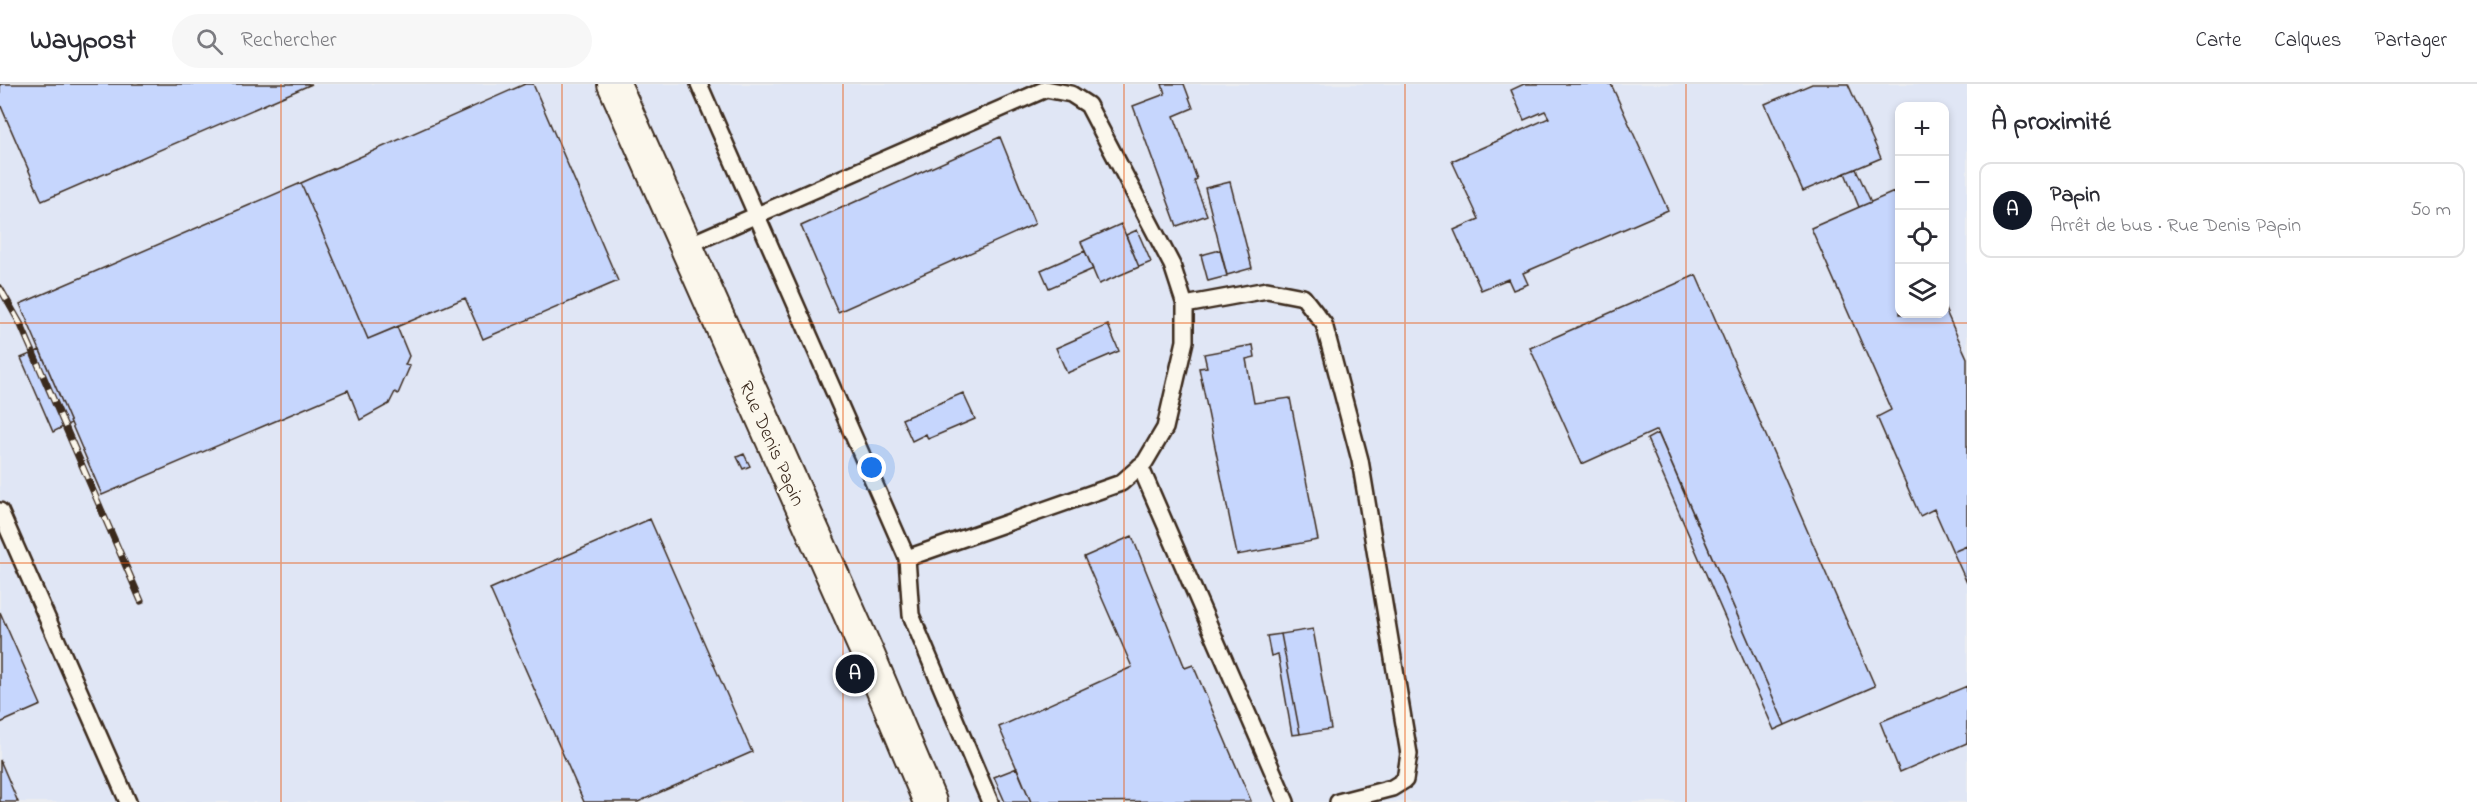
<!DOCTYPE html>
<html lang="fr">
<head>
<meta charset="utf-8">
<style>
	body { margin:0; font-family:"Indie Flower",sans-serif; background:#f7f7f7; color:#2b2b33 }
	.controls { position:absolute; right:18px; top:18px; display:grid; overflow:hidden; border-radius:12px; box-shadow:0 3px 9px #0003 }
	.controls button { width:54px; height:54px; display:grid; place-items:center; padding:0; border:0; border-bottom:2px solid #e1e1e2; background:#fff; color:#2b2b33; font:30px sans-serif }
	.you { position:absolute; left:872px; top:384px; width:21px; height:21px; margin:-15px; border:4px solid #fff; border-radius:50%; background:#1a73e8; box-shadow:0 0 0 9px #1a73e833 }
	.badge { display:grid; place-items:center; width:39px; height:39px; border-radius:50%; background:#111827; color:#fff; font-size:20px; font-weight:700 }
	.pin { position:absolute; translate:-50% -50%; border:3px solid #fff; box-shadow:0 2px 6px #0006 }
	.list { margin:0; padding:0; list-style:none }
	h2 { display:flex; justify-content:space-between; align-items:center; height:78px; margin:0; padding:0 24px; font-size:26px }
	h2 small { font-size:20px; font-weight:400; color:#7c7c81 }
	.list li { display:grid; grid-template-columns:39px 1fr auto; gap:18px; align-items:center; box-sizing:border-box; height:96px; margin:0 12px 12px; padding:0 12px; border:2px solid #e1e1e2; border-radius:12px }
	.list b { display:block; font-size:22px; white-space:nowrap }
	.list p { margin:0; font-size:20px; white-space:nowrap; color:#7c7c81 }
	.list em { font-size:20px; font-style:normal; color:#7c7c81 }
	.icon { flex:none; width:33px; height:33px; fill:none; stroke:currentColor; stroke-width:2; stroke-linecap:round; stroke-linejoin:round }
	.map { position:relative; flex:none; width:1967px; height:718px; overflow:hidden }
	header { display:flex; align-items:center; gap:36px; box-sizing:border-box; height:84px; padding:0 30px; background:#fff; border-bottom:2px solid #e1e1e2 }
	header strong { font-size:28px }
	nav { display:flex; gap:33px; margin-inline-start:auto; font-size:21px }
	.search { width:420px; height:54px; background:#f7f7f7; display:flex; align-items:center; gap:15px; box-sizing:border-box; padding:0 21px; border-radius:33px; color:#7c7c81; font-size:22px }
	main { display:flex }
	aside { flex:1; background:#fff }
	.map>svg:first-child { display:block }
	.built { fill:#e0e6f5; fill-rule:evenodd }
	.building { fill:#c6d6fd; stroke:#3b2a1e; stroke-width:1.5 }
	.lines { fill:none; stroke-linecap:round; stroke-linejoin:round }
	.lane-casing { stroke:#3b2a1e; stroke-width:20 }
	.street-casing { stroke:#3b2a1e; stroke-width:36 }
	.lane { stroke:#fbf7ec; stroke-width:15 }
	.street { stroke:#fbf7ec; stroke-width:32 }
	.rail-casing { stroke:#3b2a1e; stroke-width:7 }
	.rail { stroke:#fbf7ec; stroke-width:4.5; stroke-dasharray:14; stroke-linecap:butt }
	.grid { fill:none; stroke:#e8590c; stroke-width:1.5; stroke-opacity:0.55 }
	.labels { text-anchor:middle; stroke-width:4.5; stroke-linejoin:round; paint-order:stroke }
	.street-label { font-size:20px; fill:#3b2a1e; stroke:#fbf7ec }
</style>
</head>
<body>
<header>
<strong>Waypost</strong>
<div class="search"><svg class="icon" aria-label="search" viewBox="0 0 24 24"><circle cx="10" cy="10" r="6"/><path d="M15 15l6 6"/></svg>Rechercher</div>
<nav><a>Carte</a><a>Calques</a><a>Partager</a></nav>
</header>
<main>
<div class="map">
<svg width="1967" height="718" viewBox="0 0 1967 718">
	<rect width="100%" height="100%" fill="#ebedf1"/>
	<filter id="ink" filterUnits="userSpaceOnUse"><feTurbulence type="fractalNoise" baseFrequency=".0167" numOctaves="2"/><feDisplacementMap in="SourceGraphic" scale="12" xChannelSelector="R" yChannelSelector="G"/><feConvolveMatrix kernelMatrix="1 2 1 2 8 2 1 2 1" color-interpolation-filters="sRGB"/></filter>
	<g filter="url(#ink)">
		<!-- built -->
		<path class="built" d="M 0,0 L 1967,0 L 1967,718 L 0,718 ZM 1900,22 L 1944,22 L 1944,230 L 1900,230 Z"/>
		<!-- building -->
		<path class="building" d="M 0,0 L 312,0 L 42,117 L 0,20 Z
			M 525,0 L 533,0 L 618,197 L 483,255 L 465,214 L 368,255 L 301,99 Z
			M 1162,0 L 1184,0 L 1193,24 L 1174,32 L 1197,95 L 1194,97 L 1207,131 L 1177,142 L 1133,22 L 1165,10 Z
			M 1524,0 L 1611,0 L 1668,126 L 1523,189 L 1528,200 L 1513,206 L 1508,195 L 1481,206 L 1454,146 L 1479,135 L 1452,77 L 1549,34 L 1545,27 L 1524,36 L 1511,6 Z
			M 1812,0 L 1848,0 L 1881,74 L 1803,107 L 1765,20 Z
			M 1000,53 L 1035,140 L 838,228 L 801,142 Z
			M 1856,85 L 1871,118 L 1859,123 L 1845,89 Z
			M 1230,98 L 1252,184 L 1227,191 L 1205,104 Z
			M 301,99 L 368,255 L 397,243 L 409,272 L 405,281 L 410,282 L 398,310 L 395,308 L 389,320 L 360,336 L 348,306 L 102,411 L 20,220 Z
			M 1894,108 L 1900,121 L 1900,230 L 1944,230 L 1944,223 L 1967,274 L 1967,462 L 1953,468 L 1934,425 L 1920,432 L 1877,333 L 1891,326 L 1811,144 Z
			M 1121,140 L 1139,183 L 1099,200 L 1081,158 Z
			M 1137,146 L 1151,178 L 1139,183 L 1126,151 Z
			M 1220,166 L 1227,192 L 1208,197 L 1201,171 Z
			M 1085,167 L 1093,185 L 1049,204 L 1041,186 Z
			M 1696,191 L 1875,602 L 1785,641 L 1657,346 L 1582,380 L 1530,264 Z
			M 1108,241 L 1119,267 L 1067,289 L 1056,264 Z
			M 1253,261 L 1255,273 L 1246,275 L 1254,319 L 1290,314 L 1318,456 L 1237,471 L 1199,284 L 1207,283 L 1204,270 Z
			M 40,266 L 71,339 L 53,348 L 21,274 Z
			M 963,309 L 975,335 L 928,355 L 926,350 L 912,357 L 902,335 Z
			M 1658,349 L 1785,641 L 1774,646 L 1647,355 Z
			M 744,370 L 750,382 L 743,385 L 737,373 Z
			M 650,435 L 752,668 L 638,718 L 584,718 L 490,505 Z
			M 1132,452 L 1185,584 L 1193,581 L 1251,717 L 1031,718 L 999,643 L 1132,583 L 1084,473 Z
			M 1967,462 L 1967,499 L 1953,468 Z
			M 0,528 L 41,621 L 0,639 Z
			M 1313,545 L 1331,645 L 1300,650 L 1281,550 Z
			M 1281,550 L 1300,650 L 1292,651 L 1278,570 L 1271,572 L 1267,552 Z
			M 1967,602 L 1967,659 L 1900,688 L 1880,638 Z
			M 0,676 L 18,718 L 0,718 Z
			M 1017,684 L 1031,718 L 1005,718 L 994,693 Z"/>
		<g class="lines">
			<!-- lane casing -->
			<g class="lane-casing">
				<path id="lane" d="M 686,162 L 1046,5 L 1071,10 L 1088,21 L 1172,181 L 1185,221 L 1185,257 L 1165,344 L 1145,378 L 1121,399 L 907,474 L 699,0
					M 1185,221 L 1267,206 L 1303,213 L 1324,240 L 1360,376 L 1409,670 L 1405,696 L 1392,704 L 1338,718
					M 1140,382 L 1286,718
					M 0,427 L 128,718
					M 907,474 L 911,531 L 990,718"/>
			</g>
			<!-- street casing -->
			<g class="street-casing">
				<path id="street" d="M 614,0 L 869,573 L 930,718"/>
			</g>
			<!-- lane -->
			<use href="#lane" class="lane"/>
			<!-- street -->
			<use href="#street" class="street"/>
			<!-- rail casing -->
			<g class="rail-casing">
				<path id="rail" d="M 0,204 L 21,241 L 141,517"/>
			</g>
			<!-- rail -->
			<use href="#rail" class="rail"/>
		</g>
	</g>
	<!-- grid -->
	<path class="grid" d="M 281,0 L 281,718M 562,0 L 562,718M 843,0 L 843,718M 1124,0 L 1124,718M 1405,0 L 1405,718M 1686,0 L 1686,718M 0,239 L 1967,239M 0,479 L 1967,479"/>
	<g class="labels">
		<!-- street labels -->
		<g class="street-label">
			<text transform="translate(773 359) rotate(66)" y="7">Rue Denis Papin</text>
		</g>
	</g>
</svg>
<div class="controls">
<button>+</button>
<button>−</button>
<button><svg class="icon" aria-label="locate" viewBox="0 0 24 24"><circle cx="12" cy="12" r="6"/><path d="M12 2v4M12 18v4M2 12h4M18 12h4"/></svg></button>
<button><svg class="icon" aria-label="layers" viewBox="0 0 24 24"><path d="M12 4l9 5-9 5-9-5zM3 14l9 5 9-5"/></svg></button>
</div>
<div class="you"></div>
<div class="pin badge" style="left:855px;top:590px">A</div>
</div>
<aside>
<h2>À proximité<small></small></h2>
<ul class="list">
<li><span class="badge">A</span><div><b>Papin</b><p>Arrêt de bus · Rue Denis Papin</p></div><em>50 m</em></li>
</ul>
</aside>
</main>
</body>
</html>
